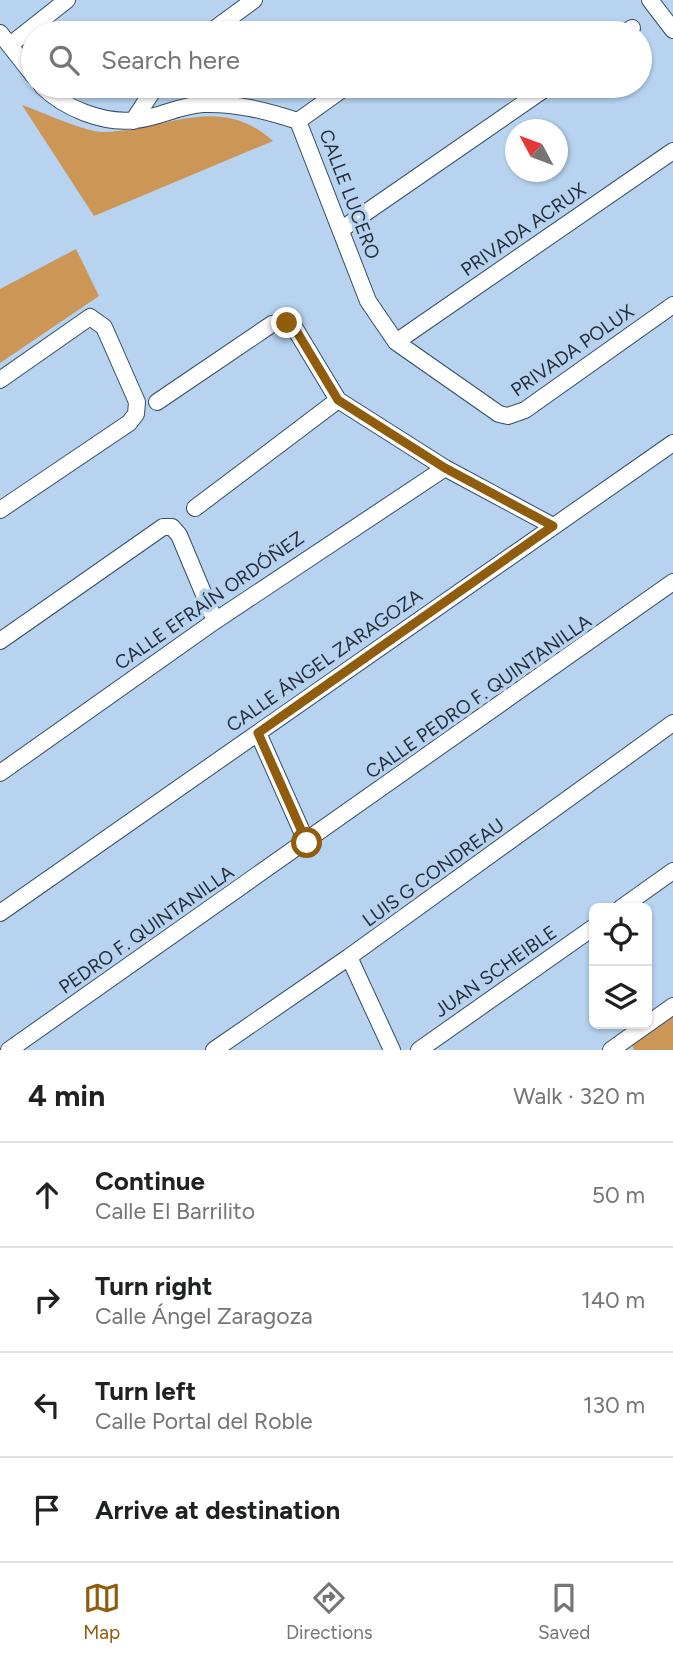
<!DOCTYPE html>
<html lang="en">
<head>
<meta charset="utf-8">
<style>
	body { margin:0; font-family:Figtree,sans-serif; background:#f6f6f6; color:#202124 }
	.controls { position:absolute; right:21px; bottom:21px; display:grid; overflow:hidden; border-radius:10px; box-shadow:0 2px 5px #0004 }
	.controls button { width:63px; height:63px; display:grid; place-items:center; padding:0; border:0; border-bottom:2px solid #e0e0e0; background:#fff; color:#202124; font:35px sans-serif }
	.compass { position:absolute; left:505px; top:119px; width:63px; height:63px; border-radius:50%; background:#fff; box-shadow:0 2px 5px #0004; rotate:311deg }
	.stop { position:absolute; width:21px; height:21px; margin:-16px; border:5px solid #905c0e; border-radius:50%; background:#fff }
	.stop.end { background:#905c0e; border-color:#fff; box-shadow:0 2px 7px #0008 }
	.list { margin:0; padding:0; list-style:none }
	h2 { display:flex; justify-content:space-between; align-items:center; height:91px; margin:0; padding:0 28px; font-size:30px }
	h2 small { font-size:23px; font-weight:400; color:#757577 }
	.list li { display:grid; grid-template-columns:46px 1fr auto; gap:21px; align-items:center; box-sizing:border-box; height:105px; padding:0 28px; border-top:2px solid #e0e0e0 }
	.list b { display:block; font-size:26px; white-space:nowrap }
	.list p { margin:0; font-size:23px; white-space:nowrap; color:#757577 }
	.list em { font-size:23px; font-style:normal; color:#757577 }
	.icon { flex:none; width:38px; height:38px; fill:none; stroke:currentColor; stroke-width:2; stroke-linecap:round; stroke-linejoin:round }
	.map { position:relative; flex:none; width:673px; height:1050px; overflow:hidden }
	.search { position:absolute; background:#fff; box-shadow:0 2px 5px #0004; left:21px; right:21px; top:21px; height:77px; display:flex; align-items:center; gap:18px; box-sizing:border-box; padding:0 24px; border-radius:38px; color:#757577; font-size:26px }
	.sheet { height:511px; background:#fff }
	nav { display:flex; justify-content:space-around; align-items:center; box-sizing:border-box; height:98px; border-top:2px solid #e0e0e0; background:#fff; font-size:19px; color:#757577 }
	nav a { display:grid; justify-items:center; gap:4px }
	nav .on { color:#905c0e }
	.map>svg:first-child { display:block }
	.green { fill:#cc9657 }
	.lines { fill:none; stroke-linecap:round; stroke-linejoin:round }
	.minor-casing { stroke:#354d66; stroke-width:18 }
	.minor { stroke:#fff; stroke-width:16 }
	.route { stroke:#905c0e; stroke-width:9 }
	.labels { text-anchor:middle; stroke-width:7; stroke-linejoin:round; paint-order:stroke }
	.street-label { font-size:19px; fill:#252f3b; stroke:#b7d3f0 }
</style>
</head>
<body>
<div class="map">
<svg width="673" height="1050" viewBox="0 0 673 1050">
	<rect width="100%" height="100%" fill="#b7d3f0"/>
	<!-- green -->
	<path class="green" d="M 22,105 C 40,111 87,133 104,132 C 166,131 218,92 273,141 L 94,216 Z
		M 76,249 L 99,296 L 0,363 L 0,289 Z
		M 673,1016 L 673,1050 L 634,1050 L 632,1044 Z"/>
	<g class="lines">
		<!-- minor casing -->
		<g class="minor-casing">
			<path id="minor" d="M 650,0 L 673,30
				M 0,33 L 33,75
				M 209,33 L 254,0
				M 421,33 L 422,33
				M 625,33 L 632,28
				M 10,45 L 67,0
				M 42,86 C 64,108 103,124 135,120 C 158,118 180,105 203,104 C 237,103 267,111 298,121
				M 133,121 L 156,86
				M 298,121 L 368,301 L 396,342 L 499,414 L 508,416 L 525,410 L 673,305
				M 298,121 L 347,86
				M 342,229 L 549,86
				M 396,342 L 673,151
				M 0,380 L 90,317 L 104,327 L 137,402 L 136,414 L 129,423 L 0,510
				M 157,402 L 272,324 L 281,322 L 294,327 L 338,400 L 445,468 L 553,526
				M 195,508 L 338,400
				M 0,641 L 163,527 L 172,527 L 179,535 L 215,621
				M 258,733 L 307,843
				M 0,773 L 215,621 L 445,468
				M 621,908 L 673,871
				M 0,913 L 673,443
				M 349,957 L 392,1050
				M 9,1050 L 673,582
				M 214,1050 L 349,957 L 673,723
				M 419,1050 L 594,927
				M 611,1050 L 673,1006"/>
		</g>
		<!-- minor -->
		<use href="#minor" class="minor"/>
	</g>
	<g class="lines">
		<!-- route -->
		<path class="route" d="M 287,323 L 294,327 L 338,400 L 445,468 L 553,526 L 258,733 L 307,843"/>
	</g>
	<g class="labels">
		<!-- street labels -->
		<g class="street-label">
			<text transform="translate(350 194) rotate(69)" y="7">CALLE LUCERO</text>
			<text transform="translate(523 229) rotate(-35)" y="7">PRIVADA ACRUX</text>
			<text transform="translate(572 350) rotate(-35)" y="7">PRIVADA POLUX</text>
			<text transform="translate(209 600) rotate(-35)" y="7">CALLE EFRAÍN ORDÓÑEZ</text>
			<text transform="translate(324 660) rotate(-35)" y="7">CALLE ÁNGEL ZARAGOZA</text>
			<text transform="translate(478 696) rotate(-35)" y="7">CALLE PEDRO F. QUINTANILLA</text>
			<text transform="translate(433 872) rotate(-36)" y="7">LUIS G CONDREAU</text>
			<text transform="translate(146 929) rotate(-35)" y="7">PEDRO F. QUINTANILLA</text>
			<text transform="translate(495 971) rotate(-35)" y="7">JUAN SCHEIBLE</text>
		</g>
	</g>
</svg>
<div class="controls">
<button><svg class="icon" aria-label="locate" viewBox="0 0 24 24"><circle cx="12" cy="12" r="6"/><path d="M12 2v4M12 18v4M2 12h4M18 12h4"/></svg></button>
<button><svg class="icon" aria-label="layers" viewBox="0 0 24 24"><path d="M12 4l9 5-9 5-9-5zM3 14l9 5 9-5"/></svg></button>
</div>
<svg class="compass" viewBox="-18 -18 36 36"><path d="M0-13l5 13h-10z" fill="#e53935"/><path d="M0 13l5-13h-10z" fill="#757577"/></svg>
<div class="stop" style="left:307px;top:843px"></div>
<div class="stop end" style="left:287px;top:323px"></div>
<div class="search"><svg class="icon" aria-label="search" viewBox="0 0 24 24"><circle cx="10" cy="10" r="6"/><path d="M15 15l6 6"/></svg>Search here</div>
</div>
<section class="sheet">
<h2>4 min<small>Walk · 320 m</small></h2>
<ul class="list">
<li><svg class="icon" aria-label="ahead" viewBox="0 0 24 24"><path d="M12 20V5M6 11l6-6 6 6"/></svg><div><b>Continue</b><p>Calle El Barrilito</p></div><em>50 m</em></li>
<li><svg class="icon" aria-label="right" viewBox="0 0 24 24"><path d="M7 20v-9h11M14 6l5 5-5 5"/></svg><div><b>Turn right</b><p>Calle Ángel Zaragoza</p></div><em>140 m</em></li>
<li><svg class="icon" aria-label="left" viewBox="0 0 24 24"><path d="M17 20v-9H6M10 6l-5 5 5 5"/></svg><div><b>Turn left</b><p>Calle Portal del Roble</p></div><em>130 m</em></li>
<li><svg class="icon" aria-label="arrive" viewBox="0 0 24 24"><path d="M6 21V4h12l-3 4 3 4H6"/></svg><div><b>Arrive at destination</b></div></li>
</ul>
</section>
<nav>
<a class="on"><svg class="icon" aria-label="map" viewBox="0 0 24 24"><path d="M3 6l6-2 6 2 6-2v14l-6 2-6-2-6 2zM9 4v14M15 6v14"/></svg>Map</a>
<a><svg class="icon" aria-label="directions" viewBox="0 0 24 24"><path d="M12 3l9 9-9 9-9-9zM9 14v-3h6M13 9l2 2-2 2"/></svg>Directions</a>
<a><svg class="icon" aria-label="saved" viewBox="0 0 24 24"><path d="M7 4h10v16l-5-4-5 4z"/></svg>Saved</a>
</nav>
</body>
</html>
